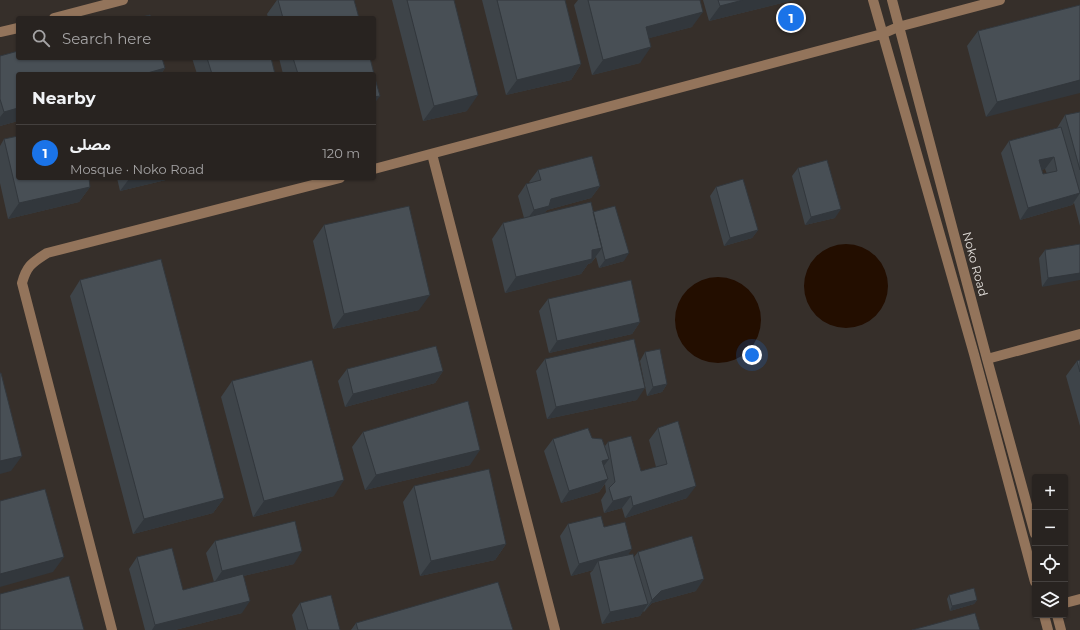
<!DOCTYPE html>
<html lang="en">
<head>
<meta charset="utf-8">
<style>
	body { margin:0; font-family:Montserrat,"Noto Sans Arabic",sans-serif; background:#342f2d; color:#f1f3f6 }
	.controls { position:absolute; right:12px; bottom:12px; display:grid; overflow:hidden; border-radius:4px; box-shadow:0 1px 3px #0004 }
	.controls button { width:36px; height:36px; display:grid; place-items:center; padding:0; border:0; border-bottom:1px solid #44403e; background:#282320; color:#f1f3f6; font:20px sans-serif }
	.you { position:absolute; left:752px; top:355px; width:14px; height:14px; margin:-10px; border:3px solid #fff; border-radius:50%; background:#1a73e8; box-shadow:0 0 0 6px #1a73e833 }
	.badge { display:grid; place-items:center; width:26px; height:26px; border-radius:50%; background:#1a73e8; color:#fff; font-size:13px; font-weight:700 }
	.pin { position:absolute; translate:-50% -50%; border:2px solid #fff; box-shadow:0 1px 4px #0006 }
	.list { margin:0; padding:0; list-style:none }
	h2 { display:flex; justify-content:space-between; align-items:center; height:52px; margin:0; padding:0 16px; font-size:17px }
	h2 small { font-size:13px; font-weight:400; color:#a5a4a5 }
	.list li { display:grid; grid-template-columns:26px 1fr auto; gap:12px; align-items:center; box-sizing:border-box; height:56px; padding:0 16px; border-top:1px solid #44403e }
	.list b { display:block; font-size:15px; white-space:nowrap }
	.list p { margin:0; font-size:13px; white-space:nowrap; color:#a5a4a5 }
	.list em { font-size:13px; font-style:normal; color:#a5a4a5 }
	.icon { flex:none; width:22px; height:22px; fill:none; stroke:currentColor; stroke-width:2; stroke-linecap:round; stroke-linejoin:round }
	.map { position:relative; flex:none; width:1080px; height:630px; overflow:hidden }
	.search { position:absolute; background:#282320; box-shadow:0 1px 3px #0004; left:16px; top:16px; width:360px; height:44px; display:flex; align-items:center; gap:10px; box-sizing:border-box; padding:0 14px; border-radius:4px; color:#a5a4a5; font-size:15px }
	.panel { position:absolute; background:#282320; box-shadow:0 1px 3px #0004; left:16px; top:72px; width:360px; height:108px; border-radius:4px }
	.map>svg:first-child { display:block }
	.water { fill:#230e00 }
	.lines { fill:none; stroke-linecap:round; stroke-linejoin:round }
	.minor { stroke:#93745b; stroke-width:10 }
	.wall { fill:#3e4449; fill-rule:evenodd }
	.shaded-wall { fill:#32373c }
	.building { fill:#484f55; stroke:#32373c; fill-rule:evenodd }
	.labels { text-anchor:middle; stroke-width:3; stroke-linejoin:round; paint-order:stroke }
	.street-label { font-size:12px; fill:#e2deda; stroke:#362f2a }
</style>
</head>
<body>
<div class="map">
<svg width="1080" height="630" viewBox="0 0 1080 630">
	<rect width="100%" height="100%" fill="#362f2a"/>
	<!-- water -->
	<path class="water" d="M804 286a42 42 0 1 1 84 0a42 42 0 1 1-84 0Z
		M675 320a43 43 0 1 1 86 0a43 43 0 1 1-86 0Z"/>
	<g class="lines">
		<!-- minor -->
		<path class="minor" d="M 873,0 L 974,354 L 1035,582
			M 892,0 L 987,359 L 1035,534
			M 54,18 L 123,0
			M 0,32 L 18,28
			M 432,154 L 555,630
			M 374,169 L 882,34 L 898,27 L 1000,0
			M 987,359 L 1080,334
			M 1065,603 L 1080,599
			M 1044,615 L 1048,630
			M 1057,615 L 1061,630
			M 112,630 L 22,283 C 27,265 32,263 47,253 L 340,178"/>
	</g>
	<!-- wall -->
	<path class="wall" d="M 277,0 L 354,0 L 359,18 L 268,18 L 267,14 Z
		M 392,0 L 454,0 L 467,111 L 423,121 Z
		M 482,0 L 565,0 L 581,64 L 571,80 L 506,95 Z
		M 578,0 L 700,0 L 692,27 L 649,38 L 640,63 L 592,75 L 574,5 Z
		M 703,0 L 794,0 L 709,21 Z
		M 1080,5 L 986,117 L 967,46 L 978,31 Z
		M 0,56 L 165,68 L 161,74 L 18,74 L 18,121 L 0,126 Z
		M 192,58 L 271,58 L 275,74 L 197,74 Z
		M 279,58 L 370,58 L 374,74 L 283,74 Z
		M 1080,112 L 1080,226 L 1074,203 L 1072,205 L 1020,220 L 1001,153 L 1009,141 L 1057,128 L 1065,115 ZM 1045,169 L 1047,174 L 1043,174 L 1041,170 Z
		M 4,139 L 90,187 L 79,202 L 8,219 L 0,183 L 0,146 Z
		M 798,168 L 835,218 L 805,225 L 792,176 Z
		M 538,170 L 600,186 L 591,198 L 547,210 L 544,213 L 593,212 L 624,261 L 599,268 L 596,257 L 591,263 L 588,264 L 581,274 L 505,293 L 492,239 L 503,223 L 524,218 L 518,196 L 526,184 L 530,183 L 529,182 Z
		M 117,178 L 174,178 L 120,191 Z
		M 716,187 L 758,230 L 752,238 L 724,246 L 710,196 Z
		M 324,225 L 419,310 L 333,329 L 313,241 Z
		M 1080,244 L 1042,287 L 1039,258 L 1045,250 Z
		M 80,280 L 224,498 L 213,513 L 133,534 L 70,296 Z
		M 548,299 L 640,322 L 632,334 L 549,353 L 539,311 Z
		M 645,352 L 667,384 L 662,392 L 647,396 L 640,361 Z
		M 545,359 L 637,400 L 547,419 L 536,371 Z
		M 1080,360 L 1080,426 L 1066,376 L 1077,361 Z
		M 347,369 L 443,371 L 435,383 L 345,407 L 338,381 Z
		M 232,381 L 334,496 L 253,517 L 221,397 Z
		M 658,428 L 687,498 L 625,518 L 622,508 L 604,513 L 601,500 L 606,492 L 605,484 L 599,492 L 561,503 L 544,451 L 553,439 L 592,438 L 605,446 L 608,442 L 641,471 L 656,467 L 649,440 Z
		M 363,432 L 470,465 L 365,490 L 352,447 Z
		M 414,486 L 506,544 L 495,560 L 420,576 L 403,502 Z
		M 568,524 L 604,527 L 629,555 L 634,557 L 638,552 L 696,591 L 652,603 L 644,612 L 643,611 L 640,616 L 602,624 L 590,573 L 593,570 L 571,576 L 560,536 Z
		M 215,541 L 294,564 L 243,576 L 242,613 L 175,630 L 145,630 L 129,569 L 137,557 L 183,590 L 214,582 L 206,553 Z
		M 949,595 L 977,600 L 974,604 L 950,611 L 947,599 Z
		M 300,603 L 340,630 L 296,630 L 292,615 Z
		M 356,623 L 513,630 L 351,630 Z"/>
	<!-- shaded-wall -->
	<path class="shaded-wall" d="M 743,0 L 794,0 L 709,21 L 720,6 Z
		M 703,12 L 692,27 L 635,42 L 646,27 Z
		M 651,47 L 640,63 L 592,75 L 603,60 Z
		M 581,64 L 571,80 L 506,95 L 517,80 Z
		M 165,68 L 161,74 L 144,74 Z
		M 1080,80 L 1080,93 L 986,117 L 997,102 Z
		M 478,95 L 467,111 L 423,121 L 434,106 Z
		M 380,96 L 374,104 L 374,97 Z
		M 18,108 L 18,121 L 0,126 L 0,117 L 4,112 Z
		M 1054,157 L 1045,169 L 1031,172 L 1039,160 Z
		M 133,178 L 174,178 L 120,191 L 129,179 Z
		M 600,186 L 591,198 L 547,210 L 541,218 L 525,222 L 534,210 L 551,199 Z
		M 90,187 L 79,202 L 8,219 L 19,203 Z
		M 1080,193 L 1072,205 L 1020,220 L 1028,208 Z
		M 841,209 L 835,218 L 805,225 L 811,217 Z
		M 758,230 L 752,238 L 724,246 L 730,238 Z
		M 602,248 L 591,263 L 588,264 L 581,274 L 505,293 L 516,277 L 592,250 Z
		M 629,253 L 624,261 L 599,268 L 605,260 Z
		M 1080,273 L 1080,280 L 1042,287 L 1048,278 Z
		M 430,295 L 419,310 L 333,329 L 344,314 Z
		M 640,322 L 632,334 L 549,353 L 557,341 Z
		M 443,371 L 435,383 L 345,407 L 353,394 Z
		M 667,384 L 662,392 L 647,396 L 653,387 Z
		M 645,388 L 637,400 L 547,419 L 556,407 Z
		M 480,450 L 470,465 L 365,490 L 376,475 Z
		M 22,456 L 11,471 L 0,474 L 0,461 Z
		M 609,459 L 600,471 L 602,461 Z
		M 608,479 L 599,492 L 561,503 L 569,491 Z
		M 344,480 L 334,496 L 253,517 L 264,501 Z
		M 696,486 L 687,498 L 625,518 L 633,506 Z
		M 631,496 L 622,508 L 604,513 L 613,501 Z
		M 224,498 L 213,513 L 133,534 L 144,519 Z
		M 506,544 L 495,560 L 420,576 L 431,561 Z
		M 632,549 L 624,561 L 598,561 L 593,570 L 571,576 L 579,564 Z
		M 302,551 L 294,564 L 214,583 L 222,571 Z
		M 64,557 L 53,572 L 0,587 L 0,574 Z
		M 704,579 L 696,591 L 652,603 L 644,612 L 652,600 L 661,591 Z
		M 977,600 L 974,604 L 950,611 L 952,606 Z
		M 250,601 L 242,613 L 175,630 L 152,630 L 155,625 Z
		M 648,604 L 640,616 L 602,624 L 610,612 Z"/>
	<!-- building -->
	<path class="building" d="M 278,0 L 354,0 L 359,18 L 283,18 Z
		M 407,0 L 454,0 L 478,95 L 434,106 Z
		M 497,0 L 565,0 L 581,64 L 517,80 Z
		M 588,0 L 700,0 L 703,12 L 646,27 L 651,47 L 603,60 Z
		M 718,0 L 743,0 L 720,6 Z
		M 1080,5 L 1080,80 L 997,102 L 978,31 Z
		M 150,15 L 151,18 L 138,18 Z
		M 18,51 L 18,58 L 162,58 L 165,68 L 144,74 L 18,74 L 18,108 L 4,112 L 0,99 L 0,56 Z
		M 207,58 L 271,58 L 275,74 L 212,74 Z
		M 293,58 L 370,58 L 374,74 L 298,74 Z
		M 374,75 L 380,96 L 374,97 Z
		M 1080,112 L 1080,170 L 1065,115 Z
		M 1061,127 L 1080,193 L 1028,208 L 1009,141 ZM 1054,157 L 1057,171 L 1043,174 L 1039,160 Z
		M 18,136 L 18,178 L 89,178 L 90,187 L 19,203 L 4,139 Z
		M 592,156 L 600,186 L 551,199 L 549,206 L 534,210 L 526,184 L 541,180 L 538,170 Z
		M 827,160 L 841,209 L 811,217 L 798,168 Z
		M 743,179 L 758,230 L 730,238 L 716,187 Z
		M 591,202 L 602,248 L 592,250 L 592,259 L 516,277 L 503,223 Z
		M 409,206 L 430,295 L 344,314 L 324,225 Z
		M 615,206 L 629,253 L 605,260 L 593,212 Z
		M 1080,244 L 1080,273 L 1048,278 L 1045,250 Z
		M 161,259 L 224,498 L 144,519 L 80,280 Z
		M 631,280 L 640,322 L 557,341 L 548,299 Z
		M 634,339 L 645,388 L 556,407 L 545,359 Z
		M 436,346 L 443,371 L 353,394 L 347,369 Z
		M 660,349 L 667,384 L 653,387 L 645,352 Z
		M 312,360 L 344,480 L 264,501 L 232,381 Z
		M 1080,360 L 1080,372 L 1077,361 Z
		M 0,373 L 1,373 L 22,456 L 0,461 Z
		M 468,401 L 480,450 L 376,475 L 363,432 Z
		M 678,421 L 696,486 L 633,506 L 631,496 L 613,501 L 609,488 L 615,482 L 608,442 L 631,436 L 641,471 L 667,464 L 658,428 Z
		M 588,428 L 592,438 L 602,439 L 609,459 L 602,461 L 608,479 L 569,491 L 553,439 Z
		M 489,469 L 506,544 L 431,561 L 414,486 Z
		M 45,489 L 64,557 L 0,574 L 0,501 Z
		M 601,516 L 604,527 L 625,522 L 632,549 L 579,564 L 568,524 Z
		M 295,521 L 302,551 L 222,571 L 215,541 Z
		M 692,536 L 704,579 L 661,591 L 652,600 L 638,552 Z
		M 172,548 L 183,590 L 243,574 L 250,601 L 155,625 L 137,557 Z
		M 633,554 L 648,604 L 610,612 L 598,561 Z
		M 69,576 L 84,630 L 0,630 L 0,594 Z
		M 498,582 L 513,630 L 358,630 L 356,623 Z
		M 974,588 L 977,600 L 952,606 L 949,595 Z
		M 331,595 L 340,630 L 308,630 L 300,603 Z
		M 975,613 L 980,630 L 912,630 Z"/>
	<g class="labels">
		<!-- street labels -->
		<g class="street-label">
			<text transform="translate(975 264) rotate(75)" y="4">Noko Road</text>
		</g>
	</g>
</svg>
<div class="controls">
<button>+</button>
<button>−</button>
<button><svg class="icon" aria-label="locate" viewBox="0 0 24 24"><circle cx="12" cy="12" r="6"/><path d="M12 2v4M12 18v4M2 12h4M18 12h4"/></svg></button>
<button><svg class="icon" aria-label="layers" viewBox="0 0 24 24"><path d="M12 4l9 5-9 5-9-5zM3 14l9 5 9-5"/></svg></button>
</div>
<div class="you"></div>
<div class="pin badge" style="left:791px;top:18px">1</div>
<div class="search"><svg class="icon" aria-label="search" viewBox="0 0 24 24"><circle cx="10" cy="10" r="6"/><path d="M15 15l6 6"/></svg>Search here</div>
<section class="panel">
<h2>Nearby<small></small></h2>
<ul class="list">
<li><span class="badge">1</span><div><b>مصلى</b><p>Mosque · Noko Road</p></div><em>120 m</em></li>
</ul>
</section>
</div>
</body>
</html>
